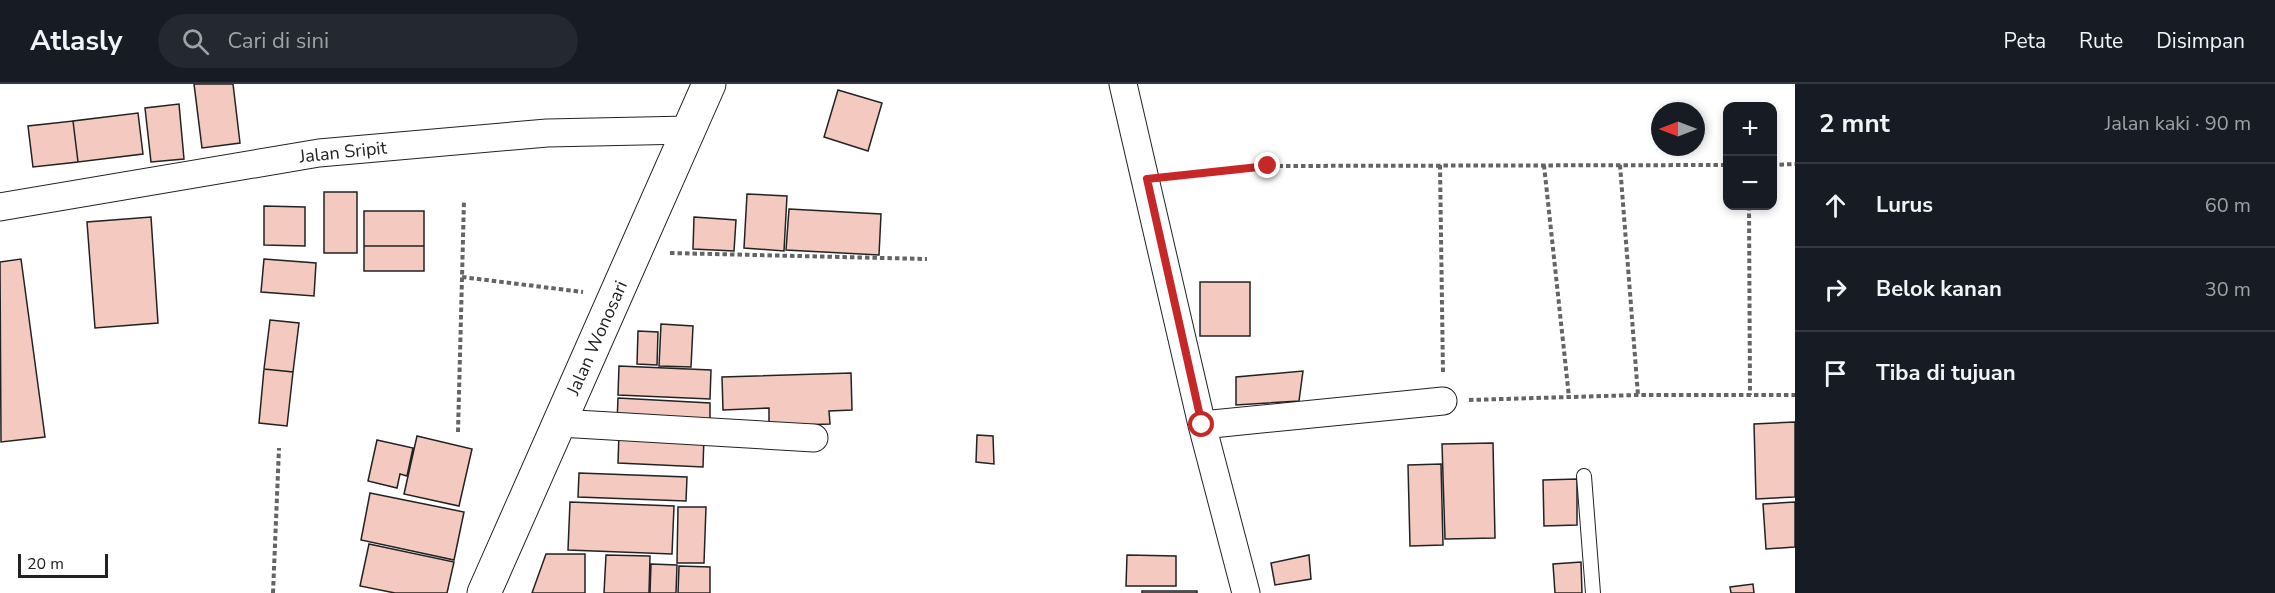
<!DOCTYPE html>
<html lang="id">
<head>
<meta charset="utf-8">
<style>
	body { margin:0; font-family:"Nunito Sans",sans-serif; background:#242831; color:#f1f3f6 }
	.controls { position:absolute; right:18px; top:18px; display:grid; overflow:hidden; border-radius:12px; box-shadow:0 3px 9px #0003 }
	.controls button { width:54px; height:54px; display:grid; place-items:center; padding:0; border:0; border-bottom:2px solid #363941; background:#171b24; color:#f1f3f6; font:30px sans-serif }
	.compass { position:absolute; left:1651px; top:18px; width:54px; height:54px; border-radius:50%; background:#171b24; box-shadow:0 3px 9px #0003; rotate:270deg }
	.scale { position:absolute; left:18px; bottom:15px; width:90px; box-sizing:border-box; padding-left:6px; border:3px solid #222; border-top:0; font-size:16px; line-height:21px; white-space:nowrap; color:#222; -webkit-text-stroke:4px #fff; paint-order:stroke }
	.stop { position:absolute; width:18px; height:18px; margin:-14px; border:4px solid #c62828; border-radius:50%; background:#fff }
	.stop.end { background:#c62828; border-color:#fff; box-shadow:0 2px 6px #0008 }
	.list { margin:0; padding:0; list-style:none }
	h2 { display:flex; justify-content:space-between; align-items:center; height:78px; margin:0; padding:0 24px; font-size:26px }
	h2 small { font-size:20px; font-weight:400; color:#9ea1a6 }
	.list li { display:grid; grid-template-columns:39px 1fr auto; gap:18px; align-items:center; box-sizing:border-box; height:84px; padding:0 24px; border-top:2px solid #363941 }
	.list b { display:block; font-size:22px; white-space:nowrap }
	.list em { font-size:20px; font-style:normal; color:#9ea1a6 }
	.icon { flex:none; width:33px; height:33px; fill:none; stroke:currentColor; stroke-width:2; stroke-linecap:round; stroke-linejoin:round }
	.map { position:relative; flex:none; width:1795px; height:509px; overflow:hidden }
	header { display:flex; align-items:center; gap:36px; box-sizing:border-box; height:84px; padding:0 30px; background:#171b24; border-bottom:2px solid #363941 }
	header strong { font-size:28px }
	nav { display:flex; gap:33px; margin-inline-start:auto; font-size:21px }
	.search { width:420px; height:54px; background:#242831; display:flex; align-items:center; gap:15px; box-sizing:border-box; padding:0 21px; border-radius:33px; color:#9ea1a6; font-size:22px }
	main { display:flex }
	aside { flex:1; background:#171b24 }
	.map>svg:first-child { display:block }
	.building { fill:#f3c9c0; stroke:#222; stroke-width:1.5 }
	.lines { fill:none; stroke-linecap:round; stroke-linejoin:round }
	.lane-casing { stroke:#222; stroke-width:16 }
	.street-casing { stroke:#222; stroke-width:29 }
	.highway-casing { stroke:#222; stroke-width:35 }
	.path { stroke:#646464; stroke-width:4; stroke-dasharray:4.5 3; stroke-linecap:butt }
	.lane { stroke:#fff; stroke-width:14 }
	.street { stroke:#fff; stroke-width:27 }
	.highway { stroke:#fff; stroke-width:33 }
	.route { stroke:#c62828; stroke-width:8 }
	.labels { text-anchor:middle; stroke-width:4.5; stroke-linejoin:round; paint-order:stroke }
	.street-label { font-size:18px; fill:#222; stroke:#fff }
</style>
</head>
<body>
<header>
<strong>Atlasly</strong>
<div class="search"><svg class="icon" aria-label="search" viewBox="0 0 24 24"><circle cx="10" cy="10" r="6"/><path d="M15 15l6 6"/></svg>Cari di sini</div>
<nav><a>Peta</a><a>Rute</a><a>Disimpan</a></nav>
</header>
<main>
<div class="map">
<svg width="1795" height="509" viewBox="0 0 1795 509">
	<rect width="100%" height="100%" fill="#fff"/>
	<!-- building -->
	<path class="building" d="M 194,0 L 233,0 L 240,59 L 202,64 Z
		M 838,6 L 882,19 L 868,67 L 824,53 Z
		M 179,20 L 184,75 L 151,78 L 145,24 Z
		M 138,29 L 143,70 L 78,78 L 73,37 Z
		M 73,37 L 78,78 L 33,83 L 28,42 Z
		M 324,108 L 357,108 L 357,169 L 324,169 Z
		M 747,110 L 787,112 L 784,167 L 744,164 Z
		M 264,122 L 305,123 L 305,162 L 264,161 Z
		M 789,125 L 881,130 L 879,171 L 786,166 Z
		M 364,127 L 424,127 L 424,162 L 364,162 Z
		M 151,133 L 158,239 L 95,244 L 87,138 Z
		M 694,133 L 736,136 L 734,167 L 693,165 Z
		M 364,162 L 424,162 L 424,187 L 364,187 Z
		M 21,175 L 45,353 L 1,358 L 0,178 Z
		M 264,175 L 316,179 L 314,212 L 261,208 Z
		M 1200,198 L 1250,198 L 1250,252 L 1200,252 Z
		M 270,236 L 299,239 L 293,288 L 264,285 Z
		M 661,240 L 693,242 L 691,283 L 659,282 Z
		M 638,247 L 658,248 L 657,281 L 637,280 Z
		M 619,282 L 711,286 L 710,315 L 618,311 Z
		M 264,285 L 293,288 L 287,342 L 259,339 Z
		M 1303,287 L 1299,317 L 1236,321 L 1236,293 Z
		M 851,289 L 852,326 L 829,327 L 830,340 L 769,342 L 769,324 L 723,326 L 722,293 Z
		M 618,314 L 710,319 L 710,344 L 617,339 Z
		M 1795,338 L 1795,413 L 1756,415 L 1754,340 Z
		M 619,349 L 704,352 L 703,383 L 618,379 Z
		M 977,351 L 993,352 L 994,380 L 976,378 Z
		M 417,352 L 472,365 L 459,422 L 404,410 Z
		M 377,356 L 413,364 L 407,392 L 400,390 L 397,404 L 368,397 Z
		M 1493,359 L 1495,454 L 1445,455 L 1442,360 Z
		M 1441,380 L 1443,461 L 1410,462 L 1408,381 Z
		M 579,389 L 687,393 L 686,417 L 578,413 Z
		M 1577,395 L 1577,441 L 1544,442 L 1543,396 Z
		M 370,409 L 464,428 L 454,476 L 361,456 Z
		M 570,418 L 674,422 L 672,470 L 568,466 Z
		M 1795,418 L 1795,463 L 1766,465 L 1763,420 Z
		M 678,423 L 706,423 L 704,479 L 677,479 Z
		M 369,460 L 454,478 L 447,509 L 395,509 L 360,502 Z
		M 546,470 L 585,470 L 585,509 L 532,509 Z
		M 606,471 L 650,472 L 649,509 L 604,509 Z
		M 1127,471 L 1176,472 L 1176,502 L 1126,502 Z
		M 1309,471 L 1311,495 L 1275,501 L 1271,479 Z
		M 1581,478 L 1582,509 L 1555,509 L 1553,480 Z
		M 651,480 L 677,481 L 676,509 L 650,509 Z
		M 679,482 L 710,483 L 710,509 L 678,509 Z
		M 1753,500 L 1754,509 L 1731,509 L 1730,503 Z
		M 1142,507 L 1197,507 L 1197,509 L 1142,509 Z"/>
	<g class="lines">
		<!-- lane casing -->
		<g class="lane-casing">
			<path id="lane" d="M 1584,392 L 1593,509"/>
		</g>
		<!-- street casing -->
		<g class="street-casing">
			<path id="street" d="M 1123,0 L 1202,341 L 1246,509
				M 0,123 L 319,69 L 547,49 L 689,46
				M 559,339 L 814,354
				M 1202,341 L 1443,317"/>
		</g>
		<!-- highway casing -->
		<g class="highway-casing">
			<path id="highway" d="M 484,509 L 709,0"/>
		</g>
		<!-- path -->
		<path class="path" d="M 1440,81 L 1443,290
			M 1544,81 L 1569,313
			M 1620,81 L 1638,311
			M 1772,81 L 1795,80
			M 1174,92 L 1268,82 L 1728,81
			M 1749,122 L 1750,311
			M 670,169 L 927,175
			M 462,193 L 583,208
			M 1469,316 L 1638,311 L 1795,311
			M 458,348 L 464,116
			M 273,509 L 279,364"/>
		<!-- lane -->
		<use href="#lane" class="lane"/>
		<!-- street -->
		<use href="#street" class="street"/>
		<!-- highway -->
		<use href="#highway" class="highway"/>
	</g>
	<g class="lines">
		<!-- route -->
		<path class="route" d="M 1202,341 L 1147,95 L 1268,82"/>
	</g>
	<g class="labels">
		<!-- street labels -->
		<g class="street-label">
			<text transform="translate(343 68) rotate(-6)" y="6">Jalan Sripit</text>
			<text transform="translate(597 254) rotate(-66)" y="6">Jalan Wonosari</text>
		</g>
	</g>
</svg>
<div class="controls">
<button>+</button>
<button>−</button>
</div>
<svg class="compass" viewBox="-18 -18 36 36"><path d="M0-13l5 13h-10z" fill="#e53935"/><path d="M0 13l5-13h-10z" fill="#9ea1a6"/></svg>
<div class="scale">20 m</div>
<div class="stop" style="left:1202px;top:341px"></div>
<div class="stop end" style="left:1268px;top:82px"></div>
</div>
<aside>
<h2>2 mnt<small>Jalan kaki · 90 m</small></h2>
<ul class="list">
<li><svg class="icon" aria-label="ahead" viewBox="0 0 24 24"><path d="M12 20V5M6 11l6-6 6 6"/></svg><div><b>Lurus</b></div><em>60 m</em></li>
<li><svg class="icon" aria-label="right" viewBox="0 0 24 24"><path d="M7 20v-9h11M14 6l5 5-5 5"/></svg><div><b>Belok kanan</b></div><em>30 m</em></li>
<li><svg class="icon" aria-label="arrive" viewBox="0 0 24 24"><path d="M6 21V4h12l-3 4 3 4H6"/></svg><div><b>Tiba di tujuan</b></div></li>
</ul>
</aside>
</main>
</body>
</html>
